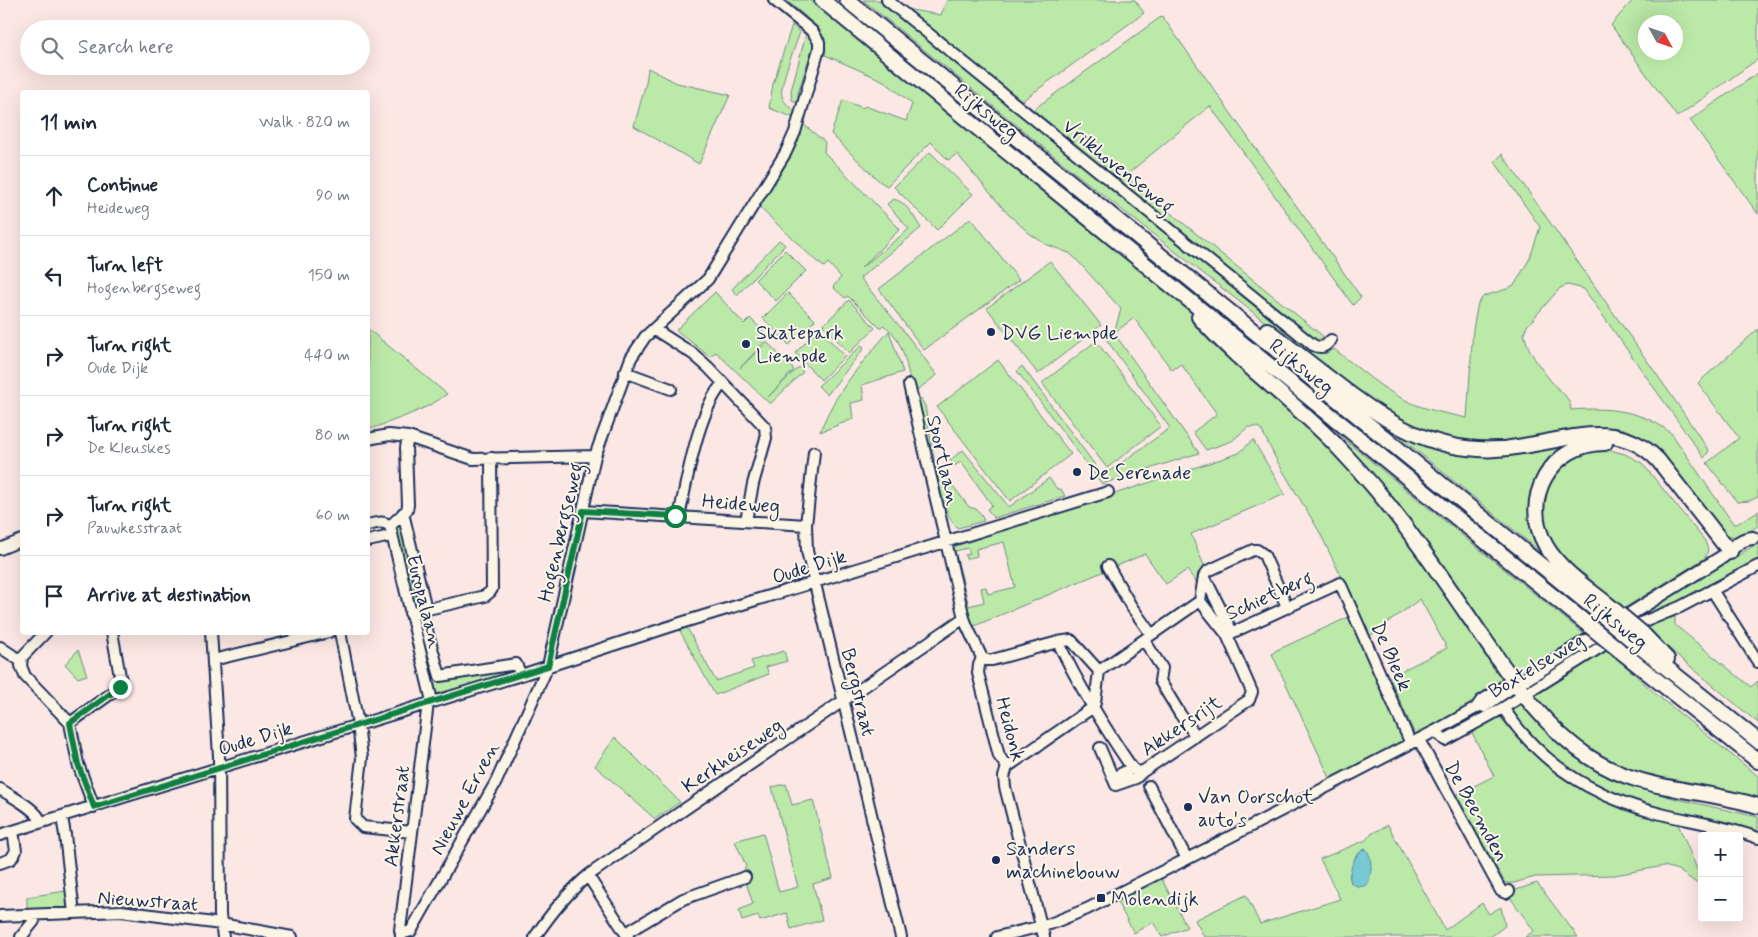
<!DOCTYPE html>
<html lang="en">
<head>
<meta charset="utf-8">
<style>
	body { margin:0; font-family:Mynerve,sans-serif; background:#f2f2f3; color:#1f2937 }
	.controls { position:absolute; right:15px; bottom:15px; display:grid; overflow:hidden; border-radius:5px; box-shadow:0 5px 20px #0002 }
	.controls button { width:45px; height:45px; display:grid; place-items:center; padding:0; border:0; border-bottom:1px solid #e0e1e3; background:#fff; color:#1f2937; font:25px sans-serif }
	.compass { position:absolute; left:1638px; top:15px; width:45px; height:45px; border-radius:50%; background:#fff; box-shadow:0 5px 20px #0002; rotate:130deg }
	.stop { position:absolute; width:15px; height:15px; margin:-11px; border:4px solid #0b8043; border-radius:50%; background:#fff }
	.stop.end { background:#0b8043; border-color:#fff; box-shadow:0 1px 5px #0008 }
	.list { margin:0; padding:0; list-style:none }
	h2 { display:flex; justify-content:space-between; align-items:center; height:65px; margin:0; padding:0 20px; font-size:21px }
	h2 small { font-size:16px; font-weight:400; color:#747a83 }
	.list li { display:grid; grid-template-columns:32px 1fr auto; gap:15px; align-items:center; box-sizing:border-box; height:80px; padding:0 20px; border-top:1px solid #e0e1e3 }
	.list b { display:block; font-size:19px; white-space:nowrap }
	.list p { margin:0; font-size:16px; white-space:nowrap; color:#747a83 }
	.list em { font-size:16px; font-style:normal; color:#747a83 }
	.icon { flex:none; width:28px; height:28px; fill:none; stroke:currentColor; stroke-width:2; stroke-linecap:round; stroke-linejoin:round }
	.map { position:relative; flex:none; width:1758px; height:937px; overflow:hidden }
	.search { position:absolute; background:#fff; box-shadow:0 5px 20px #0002; left:20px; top:20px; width:350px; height:55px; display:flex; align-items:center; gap:12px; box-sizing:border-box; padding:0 18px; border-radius:28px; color:#747a83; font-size:19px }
	.panel { position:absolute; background:#fff; box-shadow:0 5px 20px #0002; left:20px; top:90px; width:350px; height:545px; border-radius:5px }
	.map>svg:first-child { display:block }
	.green { fill:#bbe9a7; stroke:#6b8c82; fill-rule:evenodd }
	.water { fill:#79c9d4; stroke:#538ba5 }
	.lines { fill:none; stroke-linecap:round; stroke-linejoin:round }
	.minor-casing { stroke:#1b2f5e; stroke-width:14 }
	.major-casing { stroke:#1b2f5e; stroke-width:16 }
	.highway-casing { stroke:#1b2f5e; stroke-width:18 }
	.minor { stroke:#fcf5e5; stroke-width:10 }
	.major { stroke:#fcf5e5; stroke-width:12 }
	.highway { stroke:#fcf5e5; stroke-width:14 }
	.highway-bridge-casing { stroke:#1b2f5e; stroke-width:18; stroke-linecap:butt }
	.highway-bridge { stroke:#fcf5e5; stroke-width:14 }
	.route { stroke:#0b8043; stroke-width:6 }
	.poi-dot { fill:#1b2f5e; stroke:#fcf5e5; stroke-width:2 }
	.labels { text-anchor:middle; stroke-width:4; stroke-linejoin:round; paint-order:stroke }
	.street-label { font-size:20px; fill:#1b2f5e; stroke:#fcf5e5 }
	.poi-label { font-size:20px; fill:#1b2f5e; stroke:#fcf5e5; text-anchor:start }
</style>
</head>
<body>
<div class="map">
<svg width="1758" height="937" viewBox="0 0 1758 937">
	<rect width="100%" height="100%" fill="#fbe7e4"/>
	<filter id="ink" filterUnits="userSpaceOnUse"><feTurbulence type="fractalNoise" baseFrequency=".02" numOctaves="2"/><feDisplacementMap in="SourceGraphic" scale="10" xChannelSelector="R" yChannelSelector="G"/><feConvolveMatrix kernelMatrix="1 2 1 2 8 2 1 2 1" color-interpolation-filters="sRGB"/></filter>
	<g filter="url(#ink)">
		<!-- green -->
		<path class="green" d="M 786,0 L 810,0 L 1190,309 L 1236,352 L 1386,506 L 1502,675 L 1500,685 L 1475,703 L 1439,724 L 1330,778 L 1272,654 L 1275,651 L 1351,616 L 1406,739 L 1414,732 L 1389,677 L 1447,648 L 1420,599 L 1370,636 L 1319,531 L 1277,461 L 1261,429 L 1257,427 L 1248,427 L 1232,441 L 1206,450 L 1193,432 L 1217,414 L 1181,364 L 1172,370 L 1134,318 L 1114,333 L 1199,453 L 1102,484 L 1017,371 L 1022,366 L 1101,473 L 1104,475 L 1170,428 L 1106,339 L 1114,333 L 1121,309 L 1075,258 L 1069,253 L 1045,244 L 1029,233 L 1008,214 L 957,154 L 948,160 L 931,142 L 887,186 L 879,181 L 831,134 L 843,100 L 863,108 L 865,106 L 906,121 L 912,104 L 884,81 L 825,55 C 831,34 800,12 786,0 Z
			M 863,0 L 883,0 L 1081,165 L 1290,335 L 1325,354 L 1334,349 C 1359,368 1384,392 1414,404 C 1431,411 1449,414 1467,418 L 1473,329 L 1478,303 L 1484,296 L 1507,289 L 1515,284 L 1530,258 L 1540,227 L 1495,162 L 1502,154 L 1676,402 L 1709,451 L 1704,458 L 1584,289 L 1568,285 L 1560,288 L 1527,326 L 1524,333 C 1528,352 1539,366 1551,381 C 1559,392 1570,395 1571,410 C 1608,407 1643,410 1672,434 L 1730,519 L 1734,524 L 1737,524 L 1758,511 L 1758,526 C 1746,533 1737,541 1724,533 L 1662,452 C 1653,445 1644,438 1634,433 C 1604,419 1560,435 1529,440 C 1516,442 1501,443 1487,443 C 1443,443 1404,422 1366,401 L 1075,173 Z
			M 947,0 L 1135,0 L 1144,13 L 1019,103 L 905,9 L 941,15 Z
			M 1633,0 L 1758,0 L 1758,59 L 1677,117 L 1611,25 ZM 1646,22 L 1676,22 L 1676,52 L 1646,52 Z
			M 1162,16 L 1361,297 L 1353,305 L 1210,106 L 1125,176 L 1324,337 L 1316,341 L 1030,112 Z
			M 792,25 L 800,32 C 796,45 779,84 782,96 C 784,103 789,106 795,111 L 792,117 L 769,108 L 773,84 Z
			M 806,34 L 814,43 L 798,93 L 798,103 L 792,100 L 791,91 Z
			M 648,68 L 677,83 L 730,95 L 699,164 L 634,126 L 646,83 Z
			M 1758,73 L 1758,214 L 1690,120 Z
			M 803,124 L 825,142 L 824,152 L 900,229 L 861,268 L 909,229 L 887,204 L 893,199 C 906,201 914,217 921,228 L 860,278 L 906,334 L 937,375 L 913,393 C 907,370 904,337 883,325 L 880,328 L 848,296 L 845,298 L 833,287 L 841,277 L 828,263 L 824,267 L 815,260 L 757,205 Z
			M 930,152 L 973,194 L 937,230 L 894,187 Z
			M 971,218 L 1019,280 L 924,350 L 879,289 Z
			M 779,240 L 785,245 L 737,295 L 732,289 Z
			M 785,250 L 806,271 L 776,301 L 755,280 Z
			M 1050,261 L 1101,325 L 1038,374 L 987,308 Z
			M 715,292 L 744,324 L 750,318 L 769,337 L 740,368 L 767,342 L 794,370 L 768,397 L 799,367 L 803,372 L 770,404 L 716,352 L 710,357 L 676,330 Z
			M 788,293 L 815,320 L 789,345 L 763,318 Z
			M 849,300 L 875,328 L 849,353 L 823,325 Z
			M 368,329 L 447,394 C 425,411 394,420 368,430 Z
			M 819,329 L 845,356 L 821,380 L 795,353 Z
			M 1758,329 L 1758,497 L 1749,501 L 1737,502 L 1707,463 L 1739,438 L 1698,383 Z
			M 889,331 L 903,372 L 862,385 L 864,400 L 851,403 L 853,419 L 820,432 C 834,393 862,363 889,331 Z
			M 1096,341 L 1161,426 L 1107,468 L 1042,383 Z
			M 862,345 L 864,348 L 827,395 L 818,386 Z
			M 998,360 L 1071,454 L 1010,501 L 937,407 Z
			M 1281,388 L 1584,634 L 1524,672 L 1517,674 L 1436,564 Z
			M 921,399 L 925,406 L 935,464 L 929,468 L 915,402 Z
			M 1384,424 L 1461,449 L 1587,438 L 1541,476 L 1544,550 L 1542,553 Z
			M 1253,440 L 1285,494 L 1191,534 L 1205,568 L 1198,585 L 1187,570 L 1166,584 L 1145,554 L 972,627 L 953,547 L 1224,458 L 1239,453 ZM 1004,542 L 1015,587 L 988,594 L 986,587 L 981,588 L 984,602 L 969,606 L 955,551 L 968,548 L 970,554 L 965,555 L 966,559 L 977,556 L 976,549 Z
			M 963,450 L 1009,507 L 1049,478 L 1057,489 L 1061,489 L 1065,496 L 994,518 L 987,509 L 992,505 L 961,462 L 954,466 L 950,460 Z
			M 1594,450 L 1610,450 L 1625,454 L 1642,463 L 1705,541 L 1708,550 L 1705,558 L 1623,609 C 1610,598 1598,586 1585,575 C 1579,570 1572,567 1566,561 C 1546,541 1536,510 1550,484 C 1560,464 1573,456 1594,450 Z
			M 936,468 L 942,468 L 946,470 L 947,478 L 969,507 L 976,509 L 981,514 L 984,521 L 958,528 C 944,518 940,486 936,468 Z
			M 400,524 L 419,604 L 414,607 L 412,607 L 395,525 Z
			M 1758,543 L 1758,563 L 1527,688 L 1528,684 Z
			M 417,615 L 439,677 L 512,668 L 513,671 L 434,696 L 415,616 Z
			M 1675,617 L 1675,625 L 1751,687 L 1758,681 L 1758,723 L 1641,625 Z
			M 686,626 L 716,681 L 754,668 L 751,661 L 784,651 L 787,661 L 766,667 L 769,674 L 715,695 L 679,629 Z
			M 1604,646 L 1658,696 L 1758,776 L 1758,803 L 1631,773 L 1576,743 L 1529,695 Z
			M 78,650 L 87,675 L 78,678 L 65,664 Z
			M 1519,701 L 1554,740 L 1591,768 L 1613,780 L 1673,798 L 1758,817 L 1758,836 L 1650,809 L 1577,777 L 1529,738 L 1509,709 Z
			M 1497,714 C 1516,735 1534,757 1557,774 C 1593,800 1635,814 1678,824 L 1702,881 L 1702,887 L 1678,870 L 1664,866 L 1615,875 L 1535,877 L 1514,883 L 1505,883 L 1456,795 L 1494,776 L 1470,729 Z
			M 615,737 L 680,802 L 655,819 L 595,766 Z
			M 786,784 L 792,805 L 813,800 L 833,878 L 813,884 L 822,920 L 791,929 L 787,913 L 760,921 L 758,916 L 742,921 L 739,910 L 753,904 L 743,873 L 746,866 L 735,841 L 763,833 L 779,892 L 798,887 L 772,787 Z
			M 1388,825 L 1445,930 L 1482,903 L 1489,914 L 1501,907 L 1505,926 L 1490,937 L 1204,937 L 1195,920 L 1246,895 L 1260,924 L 1340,899 L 1320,859 L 1366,840 L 1371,834 ZM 1356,855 L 1371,868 L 1369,881 L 1359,887 L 1351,882 L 1349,876 Z
			M 1160,876 L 1187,927 L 1162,937 L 1153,922 L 1134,933 L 1115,898 Z
			M 1537,883 L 1578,937 L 1525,937 L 1534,931 L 1507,893 Z
			M 66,891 L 68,908 L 67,909 L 27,910 L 27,897 Z"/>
		<!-- water -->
		<path class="water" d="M 1366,849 C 1373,857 1372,876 1367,885 L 1359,887 L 1351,883 C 1347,873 1355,851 1366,849 Z"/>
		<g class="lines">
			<!-- minor casing -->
			<g class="minor-casing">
				<path id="minor" d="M 887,0 L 1313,345 C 1321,349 1325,347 1331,340
					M 654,329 L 693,354 L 708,367 L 765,427 L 766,438 L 753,484 L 746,521
					M 625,372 L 671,389
					M 909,385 L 964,618 L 967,626 L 982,658 L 979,665 L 978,673 L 999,756 L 1007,767 L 1004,777 L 1005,787 L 1044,937
					M 408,437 L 406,448 L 408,505 L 407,510 L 390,526 L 432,701
					M 368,439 L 389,435 L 408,437 L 473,459 L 595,456
					M 814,452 L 806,525 L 807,551 L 901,937
					M 583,511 L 806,525
					M 403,513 L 426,609
					M 679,517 C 687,479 698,411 723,383
					M 368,525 C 376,523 383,520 390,526
					M 368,541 L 391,536
					M 0,549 L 22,540
					M 1108,566 L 1131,606 L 1151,634
					M 1204,576 L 1232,632
					M 1712,590 L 1758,662
					M 1200,601 L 1204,576 L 1208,571 L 1253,550 L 1257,550 L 1264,555 L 1287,607
					M 421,610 L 440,676 L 516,664 L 521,675
					M 410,613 L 485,596 L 490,592 L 492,589 L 491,458
					M 46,632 L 22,657 L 21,666 L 25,676 L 70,723 L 78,764 L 94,807
					M 211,632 L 219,756 L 220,915 L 223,937
					M 340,632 L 358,724 L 362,758 L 355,819 L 363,827 L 412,832
					M 1144,640 L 1162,668 L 1160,681 L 1180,714 L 1196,736
					M 1058,642 C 1079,686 1104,727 1132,768 L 1136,771 L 1142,772 L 1249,700 L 1252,692 L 1227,635
					M 0,647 L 21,661
					M 982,658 L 987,660 L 992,660 L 1058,642 L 1071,640 L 1099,671 L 1095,703 L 1092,708 L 1007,767
					M 213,660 L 329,632
					M 1099,671 L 1200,601 L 1227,635 L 1340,583 L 1411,744
					M 1484,707 L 1513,687
					M 1503,708 C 1510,717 1516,727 1524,735 C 1560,777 1612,803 1665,815 C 1696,822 1728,827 1758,838
					M 70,723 L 120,687 L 121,682 L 112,632
					M 1435,731 L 1445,740 L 1503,708 L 1636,625 L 1680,607 L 1758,566
					M 1419,740 L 1501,891 L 1506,893 L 1509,891
					M 1100,748 L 1116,785 L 1136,778 L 1142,772
					M 1113,778 L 1132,768
					M 1149,786 L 1187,859
					M 0,789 C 12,797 37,809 41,822
					M 62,817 L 65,835 L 74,913
					M 0,835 L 521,675 L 684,622 L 1108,492
					M 0,863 L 11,859 L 16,851 L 13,831
					M 588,876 L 628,937
					M 0,916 L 121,911 L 221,924 L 292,937
					M 626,933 L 683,899 L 745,877
					M 401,934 L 400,930 L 428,703
					M 21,937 L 34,921 L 34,915
					M 401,937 L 401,934 L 411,931 L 496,782 L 548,666 L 595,456 L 631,358 L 645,337 L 708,279 L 786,152 L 795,132 L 819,49 L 819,42 L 813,32 L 774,0
					M 535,937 C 551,913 568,892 590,874 L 964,618
					M 997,937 L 1050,924 L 1087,909 L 1187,859 L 1435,731 L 1476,708 L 1481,701 L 1506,685 L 1516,685"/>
			</g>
			<!-- major casing -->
			<g class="major-casing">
				<path id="major" d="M 1516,685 L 1722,557 C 1734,549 1737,539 1753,538"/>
			</g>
			<!-- highway casing -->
			<g class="highway-casing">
				<path id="highway" d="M 822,0 L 985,134 L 1581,619
					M 847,0 L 1596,610
					M 1199,317 C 1239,363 1291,399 1334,443 C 1349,459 1364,475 1378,492 C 1415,537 1447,585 1480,633 C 1512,679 1541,725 1589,757 C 1640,792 1701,788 1758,806
					M 1267,330 C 1289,347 1311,364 1333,381 C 1377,415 1419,446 1478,449 C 1493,450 1508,449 1523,446 C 1571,439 1619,419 1658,460 L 1730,552
					M 1605,443 C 1551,443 1519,499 1546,546 C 1560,570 1586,587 1607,604
					M 1643,634 L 1667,659
					M 1633,641 L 1758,741
					M 1618,649 L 1758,761"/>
			</g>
			<!-- minor -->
			<use href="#minor" class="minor"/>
			<!-- major -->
			<use href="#major" class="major"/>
			<!-- highway -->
			<use href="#highway" class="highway"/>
			<!-- highway-bridge casing -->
			<g class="highway-bridge-casing">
				<path id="highway-bridge" d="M 1607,604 L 1643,634
					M 1596,610 L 1633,641
					M 1581,619 L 1618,649"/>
			</g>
			<!-- highway-bridge -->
			<use href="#highway-bridge" class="highway-bridge"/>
		</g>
	</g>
	<g class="lines" filter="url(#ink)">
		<!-- route -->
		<path class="route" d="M 120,687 L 70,723 L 78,764 L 94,807 L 548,666 L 583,511 L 675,516"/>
	</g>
	<!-- markers -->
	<g class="poi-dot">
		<circle cx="991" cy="332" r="5"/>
		<circle cx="746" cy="344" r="5"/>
		<circle cx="1077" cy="472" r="5"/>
		<circle cx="1188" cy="807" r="5"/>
		<circle cx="996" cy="860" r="5"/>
		<rect x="1096" y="893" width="10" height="10" rx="2.5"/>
	</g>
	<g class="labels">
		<!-- street labels -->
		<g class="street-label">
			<text transform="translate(987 111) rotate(39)" y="7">Rijksweg</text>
			<text transform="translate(1119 166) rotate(39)" y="7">Vrilkhovenseweg</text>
			<text transform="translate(1302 366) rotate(39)" y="7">Rijksweg</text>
			<text transform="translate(944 460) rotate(77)" y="7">Sportlaan</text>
			<text transform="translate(741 503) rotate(4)" y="7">Heideweg</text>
			<text transform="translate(560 532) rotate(-77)" y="7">Hogenbergseweg</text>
			<text transform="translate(809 566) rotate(-17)" y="7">Oude Dijk</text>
			<text transform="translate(1269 595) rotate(-24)" y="7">Schietberg</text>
			<text transform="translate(425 601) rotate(76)" y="7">Europalaan</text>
			<text transform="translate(1616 621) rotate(39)" y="7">Rijksweg</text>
			<text transform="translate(1392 656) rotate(66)" y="7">De Bleek</text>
			<text transform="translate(1536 665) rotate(-31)" y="7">Boxtelseweg</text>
			<text transform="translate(859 692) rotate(76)" y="7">Bergstraat</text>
			<text transform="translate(1181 725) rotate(-34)" y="7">Akkersrijt</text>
			<text transform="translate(1011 729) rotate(75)" y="7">Heidonk</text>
			<text transform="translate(255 738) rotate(-17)" y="7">Oude Dijk</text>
			<text transform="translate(732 755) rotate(-34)" y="7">Kerkheiseweg</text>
			<text transform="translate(464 798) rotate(-62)" y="7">Nieuwe Erven</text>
			<text transform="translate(1477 811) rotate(61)" y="7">De Beemden</text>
			<text transform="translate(396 816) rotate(-83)" y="7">Akkerstraat</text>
			<text transform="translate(148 900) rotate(4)" y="7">Nieuwstraat</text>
		</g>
		<!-- poi labels -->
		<g class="poi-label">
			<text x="756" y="339">Skatepark<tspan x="756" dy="23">Liempde</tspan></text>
			<text x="1001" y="339">DVG Liempde</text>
			<text x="1087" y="479">De Serenade</text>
			<text x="1198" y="803">Van Oorschot<tspan x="1198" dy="23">auto's</tspan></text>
			<text x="1006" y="855">Sanders<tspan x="1006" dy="23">machinebouw</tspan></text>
			<text x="1111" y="905">Molendijk</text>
		</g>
	</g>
</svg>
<div class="controls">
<button>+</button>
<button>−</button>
</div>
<svg class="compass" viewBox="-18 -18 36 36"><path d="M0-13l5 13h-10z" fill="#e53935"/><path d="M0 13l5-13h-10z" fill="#747a83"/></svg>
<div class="stop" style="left:675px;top:516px"></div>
<div class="stop end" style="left:120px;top:687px"></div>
<div class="search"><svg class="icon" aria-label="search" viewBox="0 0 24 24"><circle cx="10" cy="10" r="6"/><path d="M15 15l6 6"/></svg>Search here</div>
<section class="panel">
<h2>11 min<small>Walk · 820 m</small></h2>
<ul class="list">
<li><svg class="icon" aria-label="ahead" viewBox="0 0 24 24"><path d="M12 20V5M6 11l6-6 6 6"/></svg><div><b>Continue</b><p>Heideweg</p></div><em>90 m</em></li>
<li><svg class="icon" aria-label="left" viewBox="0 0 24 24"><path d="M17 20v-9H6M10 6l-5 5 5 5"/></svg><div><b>Turn left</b><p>Hogenbergseweg</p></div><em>150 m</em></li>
<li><svg class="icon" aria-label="right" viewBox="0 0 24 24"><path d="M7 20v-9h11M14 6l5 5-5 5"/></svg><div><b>Turn right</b><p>Oude Dijk</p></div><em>440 m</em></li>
<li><svg class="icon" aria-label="right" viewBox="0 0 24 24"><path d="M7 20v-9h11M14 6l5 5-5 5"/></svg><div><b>Turn right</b><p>De Kleuskes</p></div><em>80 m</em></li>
<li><svg class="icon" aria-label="right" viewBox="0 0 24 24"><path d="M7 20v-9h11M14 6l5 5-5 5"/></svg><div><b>Turn right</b><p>Pauwkesstraat</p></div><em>60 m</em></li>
<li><svg class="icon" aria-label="arrive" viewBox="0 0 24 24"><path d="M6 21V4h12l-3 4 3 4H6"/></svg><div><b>Arrive at destination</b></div></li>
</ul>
</section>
</div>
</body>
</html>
